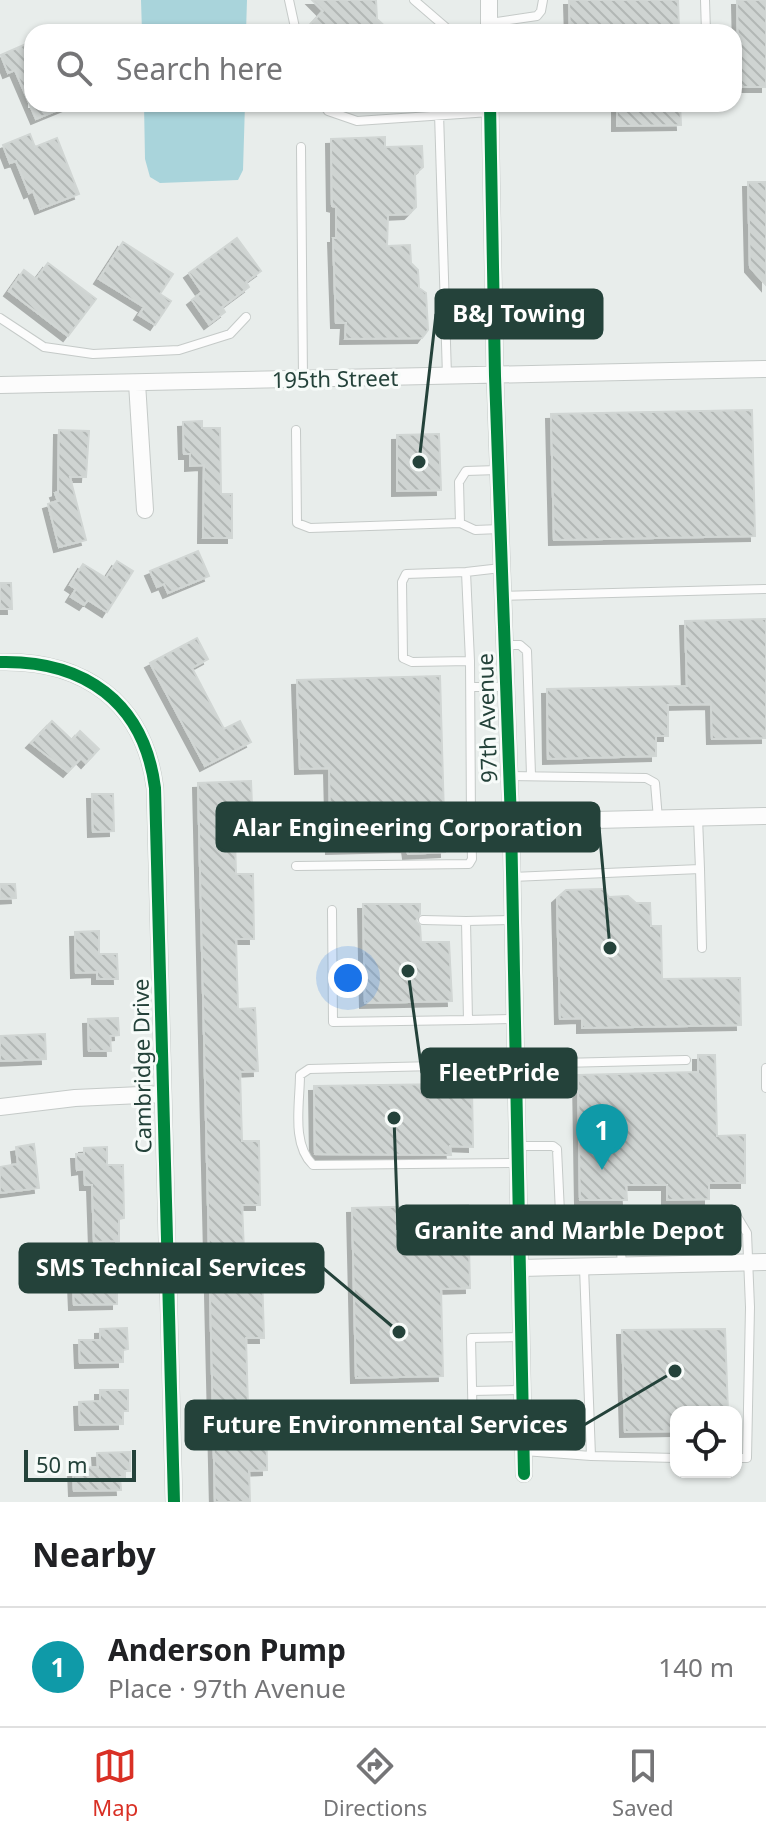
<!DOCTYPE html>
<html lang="en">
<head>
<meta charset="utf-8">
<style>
	body { margin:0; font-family:"Noto Sans",sans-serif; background:#f6f6f6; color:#202124 }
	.controls { position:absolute; right:24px; bottom:24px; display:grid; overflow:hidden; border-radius:16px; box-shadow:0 2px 6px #0004 }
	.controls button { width:72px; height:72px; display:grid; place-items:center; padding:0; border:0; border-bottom:2px solid #e0e0e0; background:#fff; color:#202124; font:40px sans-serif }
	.scale { position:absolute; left:24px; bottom:20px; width:112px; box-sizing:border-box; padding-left:8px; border:4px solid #24423a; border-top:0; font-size:22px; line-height:28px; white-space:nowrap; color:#24423a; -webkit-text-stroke:6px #f7fbf9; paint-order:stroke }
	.you { position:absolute; left:348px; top:978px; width:28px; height:28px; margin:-20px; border:6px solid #fff; border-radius:50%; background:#1a73e8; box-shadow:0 0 0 12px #1a73e833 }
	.badge { display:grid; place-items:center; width:52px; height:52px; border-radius:50%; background:#d93025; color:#fff; font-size:26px; font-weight:700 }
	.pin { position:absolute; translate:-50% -66px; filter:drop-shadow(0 2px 4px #0008) }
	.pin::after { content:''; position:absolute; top:42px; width:28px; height:24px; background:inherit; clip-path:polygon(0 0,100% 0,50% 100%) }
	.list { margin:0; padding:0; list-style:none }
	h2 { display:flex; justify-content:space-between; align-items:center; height:104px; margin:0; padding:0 32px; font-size:34px }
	h2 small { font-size:26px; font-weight:400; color:#757577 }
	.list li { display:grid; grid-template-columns:52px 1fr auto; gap:24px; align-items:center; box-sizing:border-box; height:120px; padding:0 32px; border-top:2px solid #e0e0e0 }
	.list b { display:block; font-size:30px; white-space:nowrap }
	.list p { margin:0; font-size:26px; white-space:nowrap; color:#757577 }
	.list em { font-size:26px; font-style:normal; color:#757577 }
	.icon { flex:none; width:44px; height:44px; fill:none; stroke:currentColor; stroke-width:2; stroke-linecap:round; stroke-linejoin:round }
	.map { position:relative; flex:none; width:766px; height:1502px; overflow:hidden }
	.search { position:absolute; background:#fff; box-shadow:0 2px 6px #0004; left:24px; right:24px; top:24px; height:88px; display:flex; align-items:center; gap:20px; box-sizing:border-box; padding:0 28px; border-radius:24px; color:#757577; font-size:30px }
	.sheet { height:224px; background:#fff }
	nav { display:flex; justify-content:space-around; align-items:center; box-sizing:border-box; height:112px; border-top:2px solid #e0e0e0; background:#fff; font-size:22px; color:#757577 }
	nav a { display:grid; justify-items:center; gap:4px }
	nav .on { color:#d93025 }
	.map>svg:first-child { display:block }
	.water { fill:#a9d4db }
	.building { fill:url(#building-back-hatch); stroke:#d1d6d4; stroke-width:2; filter:url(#shadow) }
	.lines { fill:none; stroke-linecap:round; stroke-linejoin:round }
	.service-casing { stroke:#c5cac8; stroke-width:10 }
	.minor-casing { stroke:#c5cac8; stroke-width:18 }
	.service { stroke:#fcfcfc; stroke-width:8 }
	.minor { stroke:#fcfcfc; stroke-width:16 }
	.cycleway-casing { stroke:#f7fbf9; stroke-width:17 }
	.cycleway { stroke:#00873e; stroke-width:12 }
	.labels { text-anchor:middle; stroke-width:6; stroke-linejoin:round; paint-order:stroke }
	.street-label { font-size:22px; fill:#24423a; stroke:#f7fbf9 }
	.leader { fill:none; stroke:#24423a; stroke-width:3 }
	.callout-dot { fill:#24423a; stroke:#f7fbf9; stroke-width:3 }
	.callout { fill:#24423a; stroke:#24423a; stroke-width:3 }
	.callout-label { font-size:24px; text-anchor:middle; font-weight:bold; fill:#fff }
</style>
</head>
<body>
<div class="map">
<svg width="766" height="1502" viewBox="0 0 766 1502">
	<defs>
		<pattern id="building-back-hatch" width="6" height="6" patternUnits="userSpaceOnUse" patternTransform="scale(2)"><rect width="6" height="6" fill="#cfd4d2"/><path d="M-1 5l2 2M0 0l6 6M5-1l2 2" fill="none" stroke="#b2b7b5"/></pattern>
		<filter id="shadow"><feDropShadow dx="-5" dy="5" stdDeviation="0" flood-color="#0004"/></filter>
	</defs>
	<rect width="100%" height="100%" fill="#e8edeb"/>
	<!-- water -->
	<path class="water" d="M 141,0 L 247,0 L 246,32 L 142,32 Z
		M 144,104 L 245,104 L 243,170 L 238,180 L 160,183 L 150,177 L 145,159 Z"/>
	<!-- building -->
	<path class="building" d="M 312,0 L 376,0 L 377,19 L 391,32 L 315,32 L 309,26 L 323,11 Z
		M 569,0 L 678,0 L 679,32 L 570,32 Z
		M 737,0 L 766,0 L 766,87 L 739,87 Z
		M 28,43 L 32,54 L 32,104 L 72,104 L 36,119 L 15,70 L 8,73 L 1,55 Z
		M 617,104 L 680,104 L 681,125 L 617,126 Z
		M 30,134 L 35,147 L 57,138 L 79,194 L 40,209 L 33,191 L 29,193 L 16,161 L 10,163 L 3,145 Z
		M 385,137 L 385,147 L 422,146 L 423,167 L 415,174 L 416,207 L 409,214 L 388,215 L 387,246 L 410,245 L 411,263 L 418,270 L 419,288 L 426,293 L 428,330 L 422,338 L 345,339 L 346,323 L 336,323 L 333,238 L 336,238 L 336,207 L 332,206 L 331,139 Z
		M 748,182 L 766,182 L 766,285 L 750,267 Z
		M 237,238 L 261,271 L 246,282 L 249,287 L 222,307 L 225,312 L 209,324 L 192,300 L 202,292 L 189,273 Z
		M 123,242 L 173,274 L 160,294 L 171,301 L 155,325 L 139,315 L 144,307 L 99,279 Z
		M 48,263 L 96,299 L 68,336 L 9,291 L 24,270 L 36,279 Z
		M 752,410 L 755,536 L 554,540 L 551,414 Z
		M 202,421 L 202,428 L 220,428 L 221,494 L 232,494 L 232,538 L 203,538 L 204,465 L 190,466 L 190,454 L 184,454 L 183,422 Z
		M 59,430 L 89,431 L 86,477 L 70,477 L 86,540 L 59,547 L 48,504 L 58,501 L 55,493 L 58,492 Z
		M 439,434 L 441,490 L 397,491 L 397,435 Z
		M 198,551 L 209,576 L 168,593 L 164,584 L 157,587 L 150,571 Z
		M 117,561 L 133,571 L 107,612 L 88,600 L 84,605 L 71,597 L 76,589 L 70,585 L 83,564 L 106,578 Z
		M 0,583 L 11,583 L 12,609 L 0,609 Z
		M 766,619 L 766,738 L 712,739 L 711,704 L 668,705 L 668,736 L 656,736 L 656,756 L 548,759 L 547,689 L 687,686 L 685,621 Z
		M 197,638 L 208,659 L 192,668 L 224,729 L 240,721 L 251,742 L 205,766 L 150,663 Z
		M 440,676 L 445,852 L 408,854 L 407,847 L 331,849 L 329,768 L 300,769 L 297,680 Z
		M 52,721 L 72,740 L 80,731 L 99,749 L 86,763 L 81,758 L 68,772 L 31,743 Z
		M 251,781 L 252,805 L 234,805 L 236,874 L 253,874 L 254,939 L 236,939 L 238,1009 L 255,1008 L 258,1071 L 240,1072 L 242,1141 L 259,1141 L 260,1205 L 242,1205 L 245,1275 L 262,1274 L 264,1338 L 246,1338 L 248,1408 L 266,1407 L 267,1470 L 249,1471 L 250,1502 L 215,1502 L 198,783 Z
		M 92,794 L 113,794 L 114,831 L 93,832 Z
		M 0,884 L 15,884 L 16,898 L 0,899 Z
		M 603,889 L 609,897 L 628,896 L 636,903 L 650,903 L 651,926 L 661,926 L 662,979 L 740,978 L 741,1025 L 582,1028 L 582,1018 L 560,1019 L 557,898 L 566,890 Z
		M 363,904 L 420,904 L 420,914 L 416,921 L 420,926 L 421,942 L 449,942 L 452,1001 L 365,1003 Z
		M 99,931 L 99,954 L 117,954 L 118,979 L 97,979 L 97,972 L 76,973 L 75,932 Z
		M 118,1018 L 119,1035 L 110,1036 L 111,1051 L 89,1051 L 88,1019 Z
		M 45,1034 L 46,1059 L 0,1061 L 0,1036 Z
		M 698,1055 L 715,1055 L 717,1136 L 745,1135 L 745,1183 L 709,1183 L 709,1199 L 667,1200 L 667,1185 L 626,1185 L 627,1200 L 580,1200 L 578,1075 L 698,1072 Z
		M 449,1084 L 449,1088 L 472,1089 L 473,1147 L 450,1146 L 451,1155 L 315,1154 L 314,1086 Z
		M 34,1144 L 39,1188 L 0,1193 L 0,1167 L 18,1164 L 16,1147 Z
		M 107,1147 L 107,1165 L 123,1165 L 124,1218 L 119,1219 L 119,1241 L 94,1242 L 92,1185 L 85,1185 L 84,1169 L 77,1170 L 76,1154 L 84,1154 L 84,1148 Z
		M 468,1205 L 470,1288 L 441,1289 L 443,1376 L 356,1378 L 352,1208 Z
		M 121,1270 L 122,1291 L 117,1291 L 117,1304 L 74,1305 L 73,1282 L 94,1282 L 94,1271 Z
		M 127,1328 L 128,1349 L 123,1350 L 123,1362 L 80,1363 L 79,1340 L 100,1340 L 100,1329 Z
		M 725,1329 L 728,1412 L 676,1412 L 676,1431 L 625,1432 L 622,1330 Z
		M 100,1390 L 128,1390 L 128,1411 L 123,1411 L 123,1424 L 80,1425 L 79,1402 L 100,1401 Z
		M 130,1452 L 130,1471 L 125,1471 L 125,1477 L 120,1477 L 121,1490 L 74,1491 L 73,1468 L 98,1467 L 97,1453 Z"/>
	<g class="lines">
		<!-- service casing -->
		<g class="service-casing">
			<path id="service" d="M 289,0 L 296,32
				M 414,0 L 450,31 L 455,32
				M 705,0 L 706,32
				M 490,23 L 537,16 L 541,11 L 543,0
				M 323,104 L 328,111 L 357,121 L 490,112
				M 439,113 L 447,376
				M 301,147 L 303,379
				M 0,318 L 44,347 L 93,354 L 179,350 L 230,334 L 246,317
				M 296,430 L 297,523 L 310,528 L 460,523
				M 498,470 L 466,471 L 459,482 L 460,523 L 475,530 L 500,529
				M 466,572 L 470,661
				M 503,596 L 766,589
				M 505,645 L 520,645 L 527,651 L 531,775
				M 471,687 L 506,687
				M 509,776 L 646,778 L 655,783 L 658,819
				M 471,821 L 470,661 L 412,662 L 403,658 L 402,582 L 406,574 L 466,572 L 501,568
				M 296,866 L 469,864 L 472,859 L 471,821 L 510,822
				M 700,869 L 702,948
				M 512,877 L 700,869 L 698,818
				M 332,910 L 333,1022 L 468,1020
				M 423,920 L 466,921
				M 513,920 L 466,921 L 468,1020 L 515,1019
				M 766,1068 L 766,1088
				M 518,1146 L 553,1146 L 557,1149 L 560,1213 C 576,1227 602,1210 619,1223 L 622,1265
				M 518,1163 L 313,1165 C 291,1144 300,1103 300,1075 L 309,1069 L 686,1060
				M 520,1213 L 560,1213
				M 619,1223 L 651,1216 L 738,1218 L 747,1233 L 750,1307 L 747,1458 L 736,1458
				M 522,1337 L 471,1338 L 473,1436 L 523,1436
				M 472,1391 L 522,1390
				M 524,1451 L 591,1456 L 584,1267
				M 591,1456 L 676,1458"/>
		</g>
		<!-- minor casing -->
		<g class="minor-casing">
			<path id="minor" d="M 489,0 L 489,32
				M 490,104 L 495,376 L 511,822 L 524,1474
				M 137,383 L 145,510
				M 0,385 L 766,369
				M 0,662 C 84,660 144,702 155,788 L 174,1502
				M 511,822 L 766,816
				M 0,1107 L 75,1098 L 163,1094
				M 521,1268 L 766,1262"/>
		</g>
		<!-- service -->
		<use href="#service" class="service"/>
		<!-- minor -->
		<use href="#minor" class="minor"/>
		<!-- cycleway casing -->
		<g class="cycleway-casing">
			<path id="cycleway" d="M 490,104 L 495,376 L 511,822 L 524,1474
				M 0,662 C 84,660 144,702 155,788 L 174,1502"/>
		</g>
		<!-- cycleway -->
		<use href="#cycleway" class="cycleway"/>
	</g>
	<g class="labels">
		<!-- street labels -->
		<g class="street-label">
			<text transform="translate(335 379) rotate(-1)" y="8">195th Street</text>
			<text transform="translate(487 718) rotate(-92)" y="8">97th Avenue</text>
			<text transform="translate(142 1066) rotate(-91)" y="8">Cambridge Drive</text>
		</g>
	</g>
	<!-- callouts -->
	<path class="leader" d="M419 462L436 314M610 948L599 827M408 971L422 1073M394 1118L398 1230M399 1332L323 1268M675 1371L584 1425"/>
	<g class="callout-dot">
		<circle cx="419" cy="462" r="8"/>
		<circle cx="610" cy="948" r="8"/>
		<circle cx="408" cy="971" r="8"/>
		<circle cx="394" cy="1118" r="8"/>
		<circle cx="399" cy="1332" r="8"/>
		<circle cx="675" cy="1371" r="8"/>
	</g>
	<g class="callout">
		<rect x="436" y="290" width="166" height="48" rx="8"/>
		<rect x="217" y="803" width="382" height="48" rx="8"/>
		<rect x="422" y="1049" width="154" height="48" rx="8"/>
		<rect x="398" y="1206" width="342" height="48" rx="8"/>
		<rect x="20" y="1244" width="303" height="48" rx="8"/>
		<rect x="186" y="1401" width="398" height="48" rx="8"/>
	</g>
	<g class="callout-label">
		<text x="519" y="322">B&amp;J Towing</text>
		<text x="408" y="836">Alar Engineering Corporation</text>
		<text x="499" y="1081">FleetPride</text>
		<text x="569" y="1239">Granite and Marble Depot</text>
		<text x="171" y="1276">SMS Technical Services</text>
		<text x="385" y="1433">Future Environmental Services</text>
	</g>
</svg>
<div class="controls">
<button><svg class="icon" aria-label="locate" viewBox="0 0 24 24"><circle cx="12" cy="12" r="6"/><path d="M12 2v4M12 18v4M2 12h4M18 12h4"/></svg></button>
</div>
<div class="scale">50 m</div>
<div class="you"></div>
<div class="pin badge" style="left:602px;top:1170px;background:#0f9aa8">1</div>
<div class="search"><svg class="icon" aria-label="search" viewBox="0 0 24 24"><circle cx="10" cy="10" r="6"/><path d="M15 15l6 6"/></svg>Search here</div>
</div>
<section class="sheet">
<h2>Nearby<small></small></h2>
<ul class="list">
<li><span class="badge" style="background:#0f9aa8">1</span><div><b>Anderson Pump</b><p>Place · 97th Avenue</p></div><em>140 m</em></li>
</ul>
</section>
<nav>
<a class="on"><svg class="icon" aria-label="map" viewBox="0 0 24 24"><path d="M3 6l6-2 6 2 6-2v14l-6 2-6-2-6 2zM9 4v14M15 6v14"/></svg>Map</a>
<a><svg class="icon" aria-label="directions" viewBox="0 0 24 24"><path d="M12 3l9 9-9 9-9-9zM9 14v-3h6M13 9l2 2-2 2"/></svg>Directions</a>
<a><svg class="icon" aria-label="saved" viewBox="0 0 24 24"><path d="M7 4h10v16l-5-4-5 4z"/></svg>Saved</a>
</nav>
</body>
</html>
